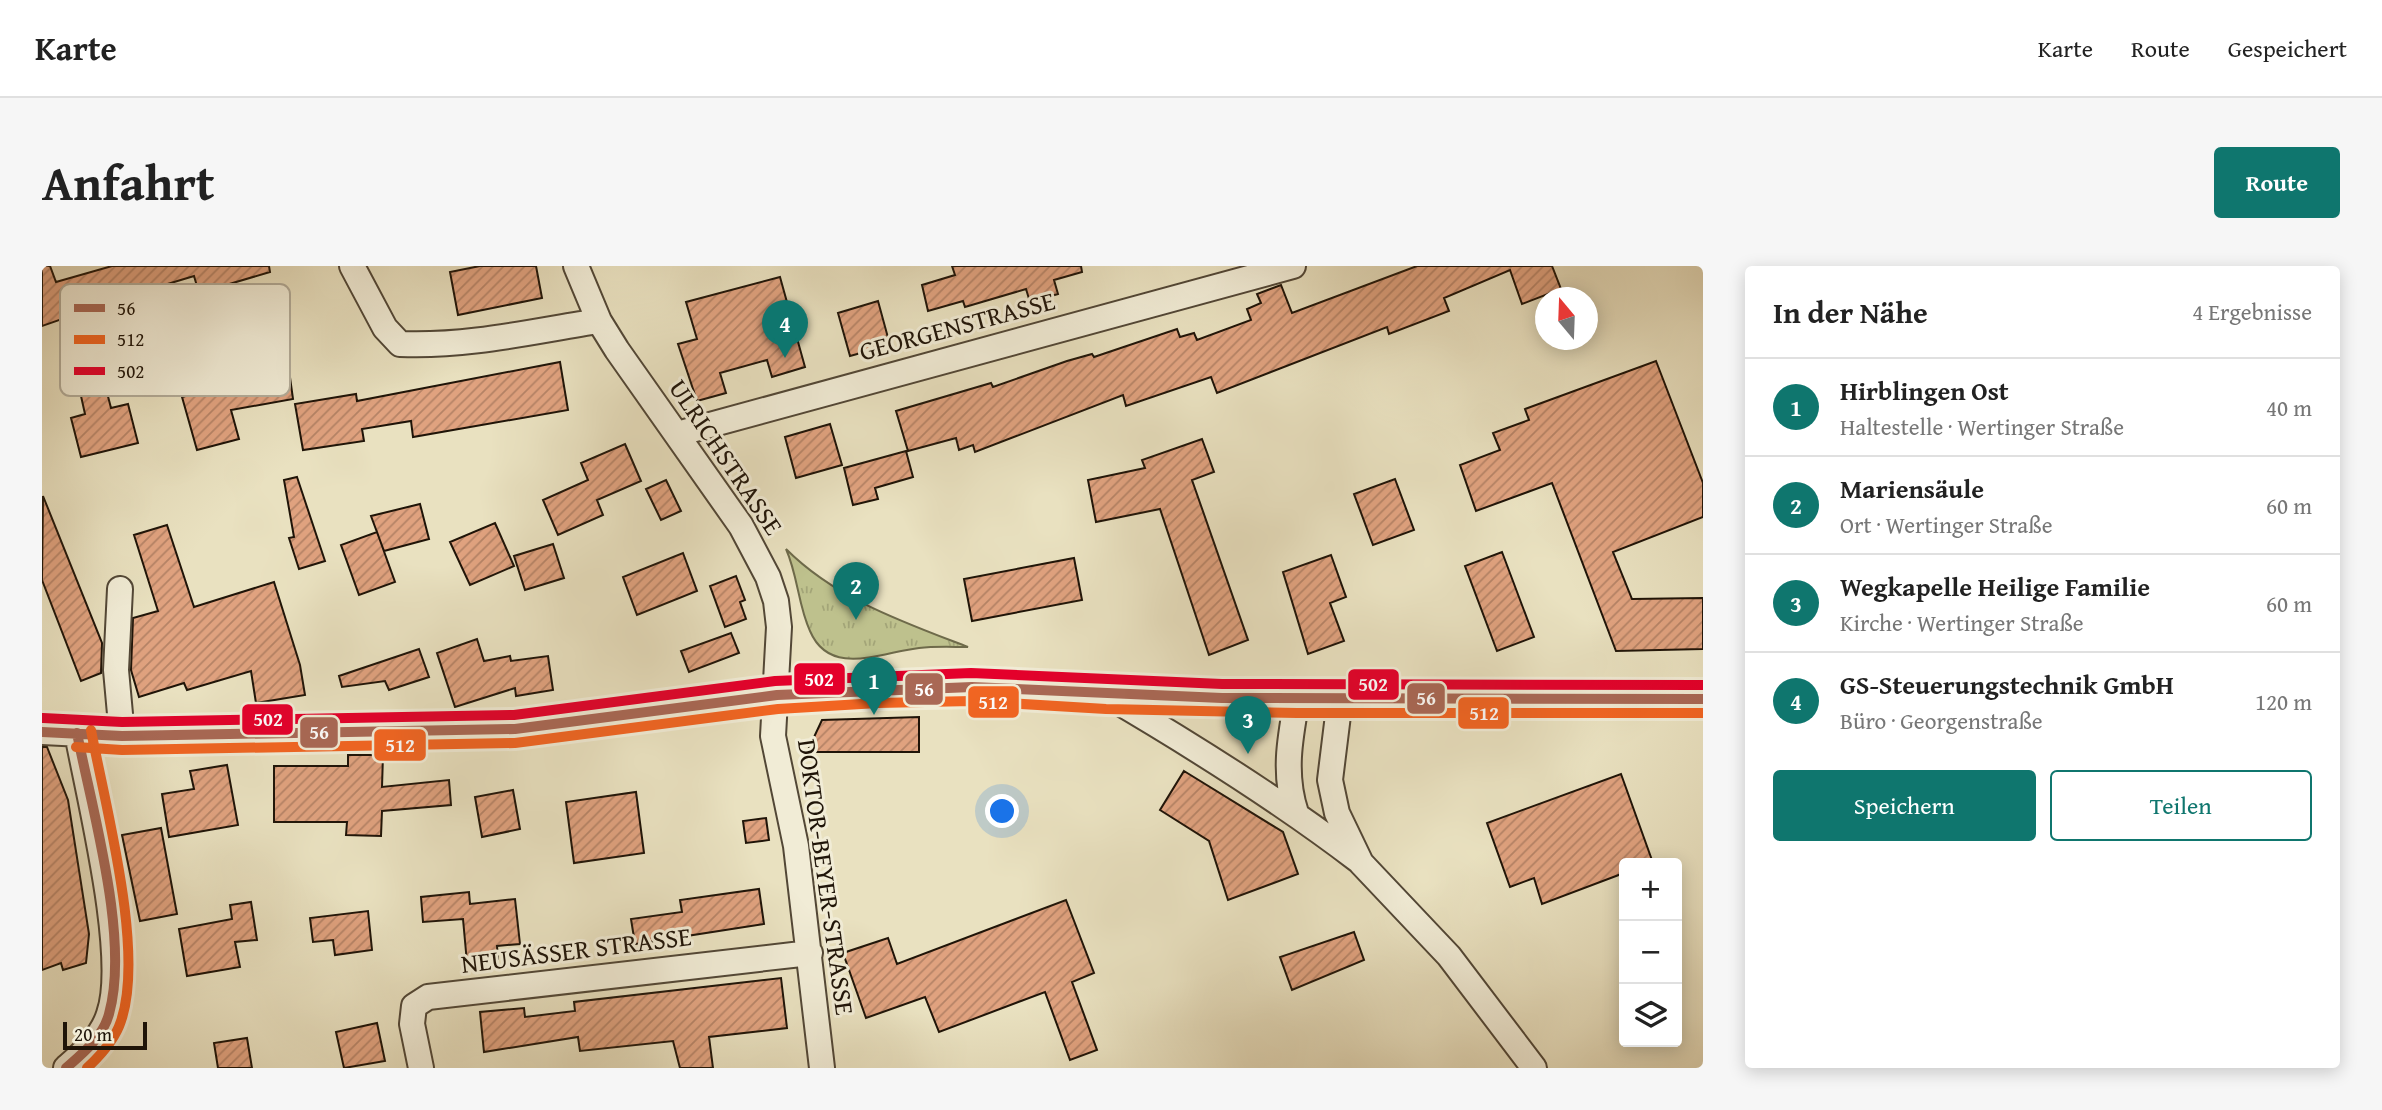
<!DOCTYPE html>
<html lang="de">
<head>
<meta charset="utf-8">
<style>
	body { margin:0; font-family:"Gentium Book Plus",serif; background:#f6f6f6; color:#222 }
	.controls { position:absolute; right:21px; bottom:21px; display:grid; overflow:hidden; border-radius:7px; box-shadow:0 4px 18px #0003 }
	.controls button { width:63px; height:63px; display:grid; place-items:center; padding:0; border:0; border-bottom:2px solid #e0e0e0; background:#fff; color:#222; font:35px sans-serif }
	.compass { position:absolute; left:1493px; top:21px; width:63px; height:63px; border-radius:50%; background:#fff; box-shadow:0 4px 18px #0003; rotate:341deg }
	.scale { position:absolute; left:21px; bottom:18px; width:84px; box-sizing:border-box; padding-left:7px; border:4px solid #1f1408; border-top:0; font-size:19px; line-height:24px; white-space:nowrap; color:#1f1408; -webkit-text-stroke:5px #f1ecd6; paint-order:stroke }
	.you { position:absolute; left:961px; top:546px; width:24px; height:24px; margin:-18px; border:5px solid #fff; border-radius:50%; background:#1a73e8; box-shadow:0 0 0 10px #1a73e833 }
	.badge { display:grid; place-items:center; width:46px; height:46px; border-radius:50%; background:#0f766e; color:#fff; font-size:23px; font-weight:700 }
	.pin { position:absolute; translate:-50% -58px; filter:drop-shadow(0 2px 4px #0008) }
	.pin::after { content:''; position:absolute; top:37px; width:24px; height:21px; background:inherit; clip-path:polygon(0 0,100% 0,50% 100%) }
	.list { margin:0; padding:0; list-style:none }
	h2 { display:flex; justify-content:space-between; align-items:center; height:91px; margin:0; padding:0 28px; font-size:30px }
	h2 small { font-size:23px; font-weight:400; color:#767676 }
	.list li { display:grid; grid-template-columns:46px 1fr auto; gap:21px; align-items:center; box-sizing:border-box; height:98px; padding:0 28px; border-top:2px solid #e0e0e0 }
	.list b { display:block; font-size:26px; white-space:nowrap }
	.list p { margin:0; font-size:23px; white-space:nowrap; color:#767676 }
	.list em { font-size:23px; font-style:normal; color:#767676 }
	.actions { display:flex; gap:14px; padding:21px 28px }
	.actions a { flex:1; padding:16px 0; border:2px solid #0f766e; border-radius:7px; text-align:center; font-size:24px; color:#0f766e }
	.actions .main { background:#0f766e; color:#fff }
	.icon { flex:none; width:38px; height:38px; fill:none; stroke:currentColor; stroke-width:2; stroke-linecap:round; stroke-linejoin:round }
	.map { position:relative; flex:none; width:1661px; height:802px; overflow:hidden; border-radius:7px }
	header { display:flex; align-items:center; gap:42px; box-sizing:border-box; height:98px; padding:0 35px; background:#fff; border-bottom:2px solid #e0e0e0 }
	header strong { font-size:33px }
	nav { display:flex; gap:38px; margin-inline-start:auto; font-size:24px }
	.intro { display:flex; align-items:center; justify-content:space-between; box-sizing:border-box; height:168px; padding:0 42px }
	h1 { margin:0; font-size:49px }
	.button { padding:18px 32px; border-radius:7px; background:#0f766e; color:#fff; font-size:24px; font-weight:700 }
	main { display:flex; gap:42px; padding:0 42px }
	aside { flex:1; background:#fff; border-radius:7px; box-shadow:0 4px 18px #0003 }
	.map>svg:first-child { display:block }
	.park { fill:url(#park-tufts); stroke:#6e6a4a; stroke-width:2 }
	.building { fill:url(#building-hatch); stroke:#1f1408; stroke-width:2 }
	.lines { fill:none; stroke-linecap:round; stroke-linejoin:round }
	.minor-casing { stroke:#524736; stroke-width:28 }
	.minor { stroke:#f1ecd6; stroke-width:24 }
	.bus-1-casing { stroke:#f1ecd6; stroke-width:16 }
	.bus-2-casing { stroke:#f1ecd6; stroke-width:16 }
	.bus-3-casing { stroke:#f1ecd6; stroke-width:16 }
	.bus-1 { stroke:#a96855; stroke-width:10 }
	.bus-2 { stroke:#f26522; stroke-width:10 }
	.bus-3 { stroke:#e4002b; stroke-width:10 }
	.labels { text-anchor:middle; stroke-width:6; stroke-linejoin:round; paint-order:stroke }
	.street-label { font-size:26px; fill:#1f1408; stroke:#f1ecd6 }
	.key { fill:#f1ecd6; stroke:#b2ab98; stroke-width:2 }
	.key-label { font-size:19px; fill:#1f1408 }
	.line-badge { stroke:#f1ecd6; stroke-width:2.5 }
	.badge-label { font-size:19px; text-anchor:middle; font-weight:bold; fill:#fff }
</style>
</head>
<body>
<header>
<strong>Karte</strong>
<nav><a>Karte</a><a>Route</a><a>Gespeichert</a></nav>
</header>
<div class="intro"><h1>Anfahrt</h1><a class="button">Route</a></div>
<main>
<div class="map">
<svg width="1661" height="802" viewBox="0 0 1661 802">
	<defs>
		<pattern id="park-tufts" width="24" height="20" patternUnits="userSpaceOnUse" patternTransform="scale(1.75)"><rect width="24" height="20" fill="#bec18d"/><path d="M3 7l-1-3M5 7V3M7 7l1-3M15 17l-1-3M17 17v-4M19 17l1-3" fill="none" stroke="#a3a578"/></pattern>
		<pattern id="building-hatch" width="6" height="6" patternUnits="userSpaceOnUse" patternTransform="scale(1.75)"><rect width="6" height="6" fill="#e0a27f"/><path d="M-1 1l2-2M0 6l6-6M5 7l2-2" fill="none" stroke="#b58366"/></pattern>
	</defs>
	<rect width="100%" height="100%" fill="#e9e1c0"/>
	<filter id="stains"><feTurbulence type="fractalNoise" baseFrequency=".00286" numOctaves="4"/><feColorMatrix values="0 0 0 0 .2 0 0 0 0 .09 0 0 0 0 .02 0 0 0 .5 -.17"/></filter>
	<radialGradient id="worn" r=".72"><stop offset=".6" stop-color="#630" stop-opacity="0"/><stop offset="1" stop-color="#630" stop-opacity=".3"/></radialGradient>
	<!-- park -->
	<path class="park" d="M 744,283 C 794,333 861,356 926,381 C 910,381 893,380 877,382 C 840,386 788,412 768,365 C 756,339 756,310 744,283 Z"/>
	<!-- building -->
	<path class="building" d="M 0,0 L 8,0 L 14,16 L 70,0 L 227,0 L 228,6 L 157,27 L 152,10 L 109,23 L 111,30 L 73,42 L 69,31 L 23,44 L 26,51 L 0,60 Z
		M 438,0 L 494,0 L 500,32 L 416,49 L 408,6 Z
		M 910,0 L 1039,0 L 1040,6 L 1012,14 L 1016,28 L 988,36 L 984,23 L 923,41 L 921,35 L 886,45 L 880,19 L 913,9 Z
		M 1375,0 L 1510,0 L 1519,23 L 1480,38 L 1468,4 L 1402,32 L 1407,45 L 1347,68 L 1345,61 L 1175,127 L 1169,111 L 1084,140 L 1081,129 L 933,186 L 931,179 L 917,184 L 914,172 L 866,185 L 854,145 L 949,117 L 951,121 L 1025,95 L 1050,88 L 1052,91 L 1135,63 L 1138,71 L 1152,67 L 1155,74 L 1209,54 L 1205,43 L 1219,37 L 1215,28 L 1239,19 L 1250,47 Z
		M 738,11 L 763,101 L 730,111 L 725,94 L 678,107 L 684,127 L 655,135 L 636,78 L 655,73 L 644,36 Z
		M 836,35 L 848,79 L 808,90 L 796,47 Z
		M 1614,95 L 1661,217 L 1661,251 L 1571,286 L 1590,333 L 1661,332 L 1661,383 L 1574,385 L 1510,217 L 1434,245 L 1418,199 L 1458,184 L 1451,167 L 1487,154 L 1483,143 Z
		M 518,96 L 526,144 L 371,171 L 369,155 L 320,163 L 322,175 L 261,184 L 253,138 L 314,128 L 315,135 Z
		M 201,97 L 205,109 L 247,104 L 251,133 L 189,144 L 197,173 L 155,184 L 140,131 L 182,119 L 178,104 Z
		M 60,107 L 69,142 L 86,138 L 96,177 L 39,191 L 29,152 L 43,148 L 35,112 Z
		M 788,158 L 800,199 L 754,212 L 743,171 Z
		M 1160,173 L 1172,206 L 1150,214 L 1206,374 L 1167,389 L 1118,243 L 1054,256 L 1046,214 L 1103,202 L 1100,194 Z
		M 583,178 L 599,215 L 555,234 L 561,249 L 516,269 L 501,234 L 546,214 L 539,197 Z
		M 864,185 L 871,211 L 833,222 L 836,233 L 811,239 L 802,202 Z
		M 255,211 L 283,295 L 257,303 L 247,272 L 252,271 L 242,214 Z
		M 1353,213 L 1372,264 L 1331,279 L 1312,228 Z
		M 624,214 L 639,245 L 619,254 L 604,223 Z
		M 1,230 L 60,377 L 59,407 L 39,415 L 0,314 Z
		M 378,238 L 387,273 L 342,285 L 329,250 Z
		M 453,257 L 472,300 L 428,319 L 408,276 Z
		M 125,259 L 152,341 L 232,316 L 258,399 L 263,429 L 214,437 L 209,405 L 145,424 L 142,417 L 97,431 L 89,404 L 91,352 L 116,345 L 92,269 Z
		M 335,266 L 353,316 L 317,329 L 299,279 Z
		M 511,278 L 522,312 L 483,324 L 472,290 Z
		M 1460,286 L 1492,371 L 1455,385 L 1423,300 Z
		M 641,287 L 655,325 L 595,349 L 581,311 Z
		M 1289,289 L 1304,331 L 1288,337 L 1302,375 L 1266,388 L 1241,306 Z
		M 1032,292 L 1040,334 L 930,355 L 922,313 Z
		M 694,310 L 703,334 L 698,336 L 704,353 L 683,361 L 668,320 Z
		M 689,367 L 697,387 L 647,406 L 639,385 Z
		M 435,373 L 442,395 L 468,390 L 469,395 L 506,390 L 511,424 L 474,430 L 473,422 L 413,441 L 395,387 Z
		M 377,383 L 387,411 L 347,424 L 343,415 L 300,421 L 297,410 Z
		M 877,451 L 877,486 L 765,486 L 780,454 Z
		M 0,481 L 5,481 L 26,534 L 47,668 L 44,697 L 21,704 L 19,697 L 0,704 Z
		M 306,489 L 341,489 L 340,521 L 407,514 L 409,539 L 340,545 L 339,570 L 304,569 L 305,556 L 232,556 L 232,500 L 306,500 Z
		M 185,499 L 196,559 L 127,571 L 120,528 L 152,523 L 148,505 Z
		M 1142,505 L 1241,566 L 1256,608 L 1186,634 L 1167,575 L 1118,544 Z
		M 1579,508 L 1611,597 L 1582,597 L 1582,607 L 1500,638 L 1492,612 L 1468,621 L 1445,557 Z
		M 471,524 L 478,563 L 440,571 L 433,531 Z
		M 594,526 L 602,587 L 532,597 L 524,536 Z
		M 724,552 L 727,574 L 704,577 L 701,555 Z
		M 119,562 L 135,648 L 98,655 L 80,569 Z
		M 717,623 L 722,658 L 593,678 L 589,653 L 640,646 L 638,634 Z
		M 427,626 L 428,638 L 473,633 L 478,678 L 455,680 L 456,693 L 425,697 L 421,653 L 381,656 L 379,631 Z
		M 1024,634 L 1052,707 L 1030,716 L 1055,784 L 1028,794 L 1003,726 L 897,766 L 883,731 L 824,752 L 801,687 L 846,672 L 855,698 Z
		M 209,636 L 215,674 L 193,676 L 198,701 L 145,710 L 137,663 L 190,653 L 188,639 Z
		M 326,645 L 330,684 L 293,689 L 291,674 L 271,676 L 268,652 Z
		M 1312,666 L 1322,694 L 1250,724 L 1238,691 Z
		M 739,712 L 745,762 L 667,771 L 671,802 L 638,802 L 631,775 L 538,785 L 536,771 L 442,786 L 438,746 L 482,742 L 483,751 L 533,745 L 532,736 Z
		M 335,757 L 343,795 L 302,802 L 294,766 Z
		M 205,772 L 210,802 L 176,802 L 172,777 Z"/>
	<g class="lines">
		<!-- minor casing -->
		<g class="minor-casing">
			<path id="minor" d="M 310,0 L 343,62 L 358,78 C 425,81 492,65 557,55
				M 534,0 L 557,55 L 575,84 L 699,260 L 726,311 L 734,335 L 737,361 L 731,470 L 754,580 L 780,802
				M 635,168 L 1251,0
				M 78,323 L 74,404 L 80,470
				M 1066,430 C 1153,481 1236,533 1316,594
				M 1298,433 L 1288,514 L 1295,547 L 1319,597 L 1407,690 L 1492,802
				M 0,466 L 80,470 L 473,463 L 735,429 L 930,421 L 1064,429 L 1180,432 L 1661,433
				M 1254,547 C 1241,508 1248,472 1255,433
				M 24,802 C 41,787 60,771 67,748 C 87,691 47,532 35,467
				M 379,802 L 370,758 L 372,740 L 386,731 L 768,687"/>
		</g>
		<!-- minor -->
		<use href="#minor" class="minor"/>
		<!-- bus-1 casing -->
		<g class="bus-1-casing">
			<path id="bus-1" d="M 0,466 L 80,470 L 473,463 L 735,429 L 930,421 L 1180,432 L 1661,433
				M 24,802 C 41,787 61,771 67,748 C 88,673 50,544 35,467"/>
		</g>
		<!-- bus-2 casing -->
		<g class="bus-2-casing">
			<path id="bus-2" d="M 34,481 L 80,484 L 473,477 L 736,443 L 836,437 L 930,435 L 1064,443 L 1255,447 L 1661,447
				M 45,802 C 59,789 73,774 79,755 C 103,685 63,539 49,464"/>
		</g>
		<!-- bus-3 casing -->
		<g class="bus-3-casing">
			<path id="bus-3" d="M 1,452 L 80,456 L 472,449 L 733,415 L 929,407 L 1180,418 L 1661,419"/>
		</g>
		<!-- bus-1 -->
		<use href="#bus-1" class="bus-1"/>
		<!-- bus-2 -->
		<use href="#bus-2" class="bus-2"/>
		<!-- bus-3 -->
		<use href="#bus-3" class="bus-3"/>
	</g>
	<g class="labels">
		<!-- street labels -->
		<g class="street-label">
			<text transform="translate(915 60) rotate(-15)" y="9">GEORGENSTRASSE</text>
			<text transform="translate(684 191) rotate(56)" y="9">ULRICHSTRASSE</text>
			<text transform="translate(784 611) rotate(82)" y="9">DOKTOR-BEYER-STRASSE</text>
			<text transform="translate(534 684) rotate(-7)" y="9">NEUSÄSSER STRASSE</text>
		</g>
	</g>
	<!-- legend -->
	<rect x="18" y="18" width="230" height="112" rx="10" class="key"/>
	<rect x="32" y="38" width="31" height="8" fill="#a96855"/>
	<rect x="32" y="69" width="31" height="9" fill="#f26522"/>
	<rect x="32" y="101" width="31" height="8" fill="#e4002b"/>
	<g class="key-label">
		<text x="75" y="49">56</text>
		<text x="75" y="80">512</text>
		<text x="75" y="112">502</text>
	</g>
	<g class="line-badge">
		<rect x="751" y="396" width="53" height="34" rx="7" fill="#e4002b"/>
		<rect x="1305" y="402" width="53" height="33" rx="7" fill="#e4002b"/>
		<rect x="862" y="406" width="40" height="34" rx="7" fill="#a96855"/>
		<rect x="1364" y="416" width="40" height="33" rx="7" fill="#a96855"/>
		<rect x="925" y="419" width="53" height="34" rx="7" fill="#f26522"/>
		<rect x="1415" y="430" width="53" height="34" rx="7" fill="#f26522"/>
		<rect x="199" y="437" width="53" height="33" rx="7" fill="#e4002b"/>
		<rect x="257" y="450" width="40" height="33" rx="7" fill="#a96855"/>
		<rect x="331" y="462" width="54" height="34" rx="7" fill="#f26522"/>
	</g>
	<g class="badge-label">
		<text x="777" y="420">502</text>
		<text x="1331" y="425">502</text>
		<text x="882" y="430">56</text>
		<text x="1384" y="439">56</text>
		<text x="951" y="443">512</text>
		<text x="1442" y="454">512</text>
		<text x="226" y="460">502</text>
		<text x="277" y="473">56</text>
		<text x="358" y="486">512</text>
	</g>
	<rect width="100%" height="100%" filter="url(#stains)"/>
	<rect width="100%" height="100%" fill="url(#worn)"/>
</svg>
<div class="controls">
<button>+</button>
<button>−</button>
<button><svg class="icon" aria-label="layers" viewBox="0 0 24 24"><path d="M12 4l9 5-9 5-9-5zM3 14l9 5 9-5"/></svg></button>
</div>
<svg class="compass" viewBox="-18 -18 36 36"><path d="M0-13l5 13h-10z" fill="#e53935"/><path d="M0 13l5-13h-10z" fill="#767676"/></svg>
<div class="scale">20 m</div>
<div class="you"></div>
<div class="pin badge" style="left:832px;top:449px">1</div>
<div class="pin badge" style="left:814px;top:354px">2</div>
<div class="pin badge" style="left:1206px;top:488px">3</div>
<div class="pin badge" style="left:743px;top:92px">4</div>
</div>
<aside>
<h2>In der Nähe<small>4 Ergebnisse</small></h2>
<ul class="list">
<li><span class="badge">1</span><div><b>Hirblingen Ost</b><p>Haltestelle · Wertinger Straße</p></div><em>40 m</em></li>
<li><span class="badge">2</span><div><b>Mariensäule</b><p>Ort · Wertinger Straße</p></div><em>60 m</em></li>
<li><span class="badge">3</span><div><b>Wegkapelle Heilige Familie</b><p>Kirche · Wertinger Straße</p></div><em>60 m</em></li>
<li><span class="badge">4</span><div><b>GS-Steuerungstechnik GmbH</b><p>Büro · Georgenstraße</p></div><em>120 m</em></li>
</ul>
<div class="actions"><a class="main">Speichern</a><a>Teilen</a></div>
</aside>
</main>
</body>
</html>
